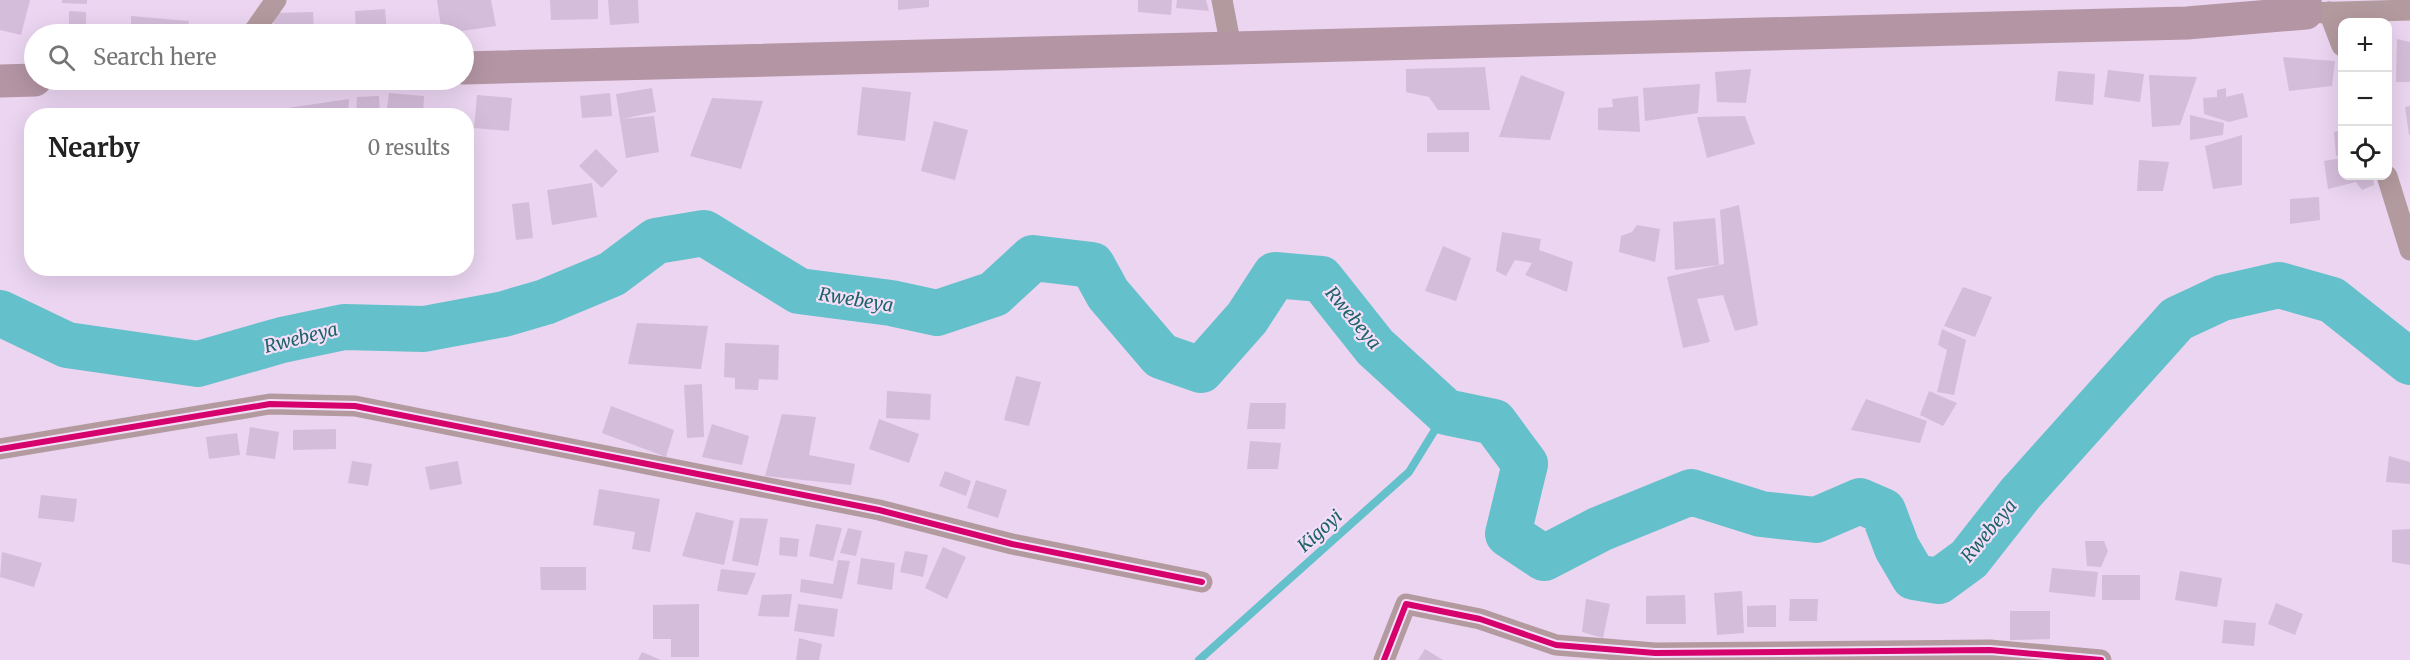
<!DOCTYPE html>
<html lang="en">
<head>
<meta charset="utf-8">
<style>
	body { margin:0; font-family:Merriweather,serif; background:#f2f2f2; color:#222 }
	.controls { position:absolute; right:18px; top:18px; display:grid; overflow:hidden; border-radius:12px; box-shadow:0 6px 24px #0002 }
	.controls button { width:54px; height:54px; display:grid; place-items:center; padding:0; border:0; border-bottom:2px solid #e0e0e0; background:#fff; color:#222; font:30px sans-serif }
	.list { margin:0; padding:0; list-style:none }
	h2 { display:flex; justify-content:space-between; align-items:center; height:78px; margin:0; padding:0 24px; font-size:26px }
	h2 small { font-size:20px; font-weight:400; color:#767676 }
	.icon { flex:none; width:33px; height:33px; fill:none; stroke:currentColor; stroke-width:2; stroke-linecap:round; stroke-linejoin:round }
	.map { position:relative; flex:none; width:2410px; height:660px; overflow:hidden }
	.search { position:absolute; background:#fff; box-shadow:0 6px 24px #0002; left:24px; top:24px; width:450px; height:66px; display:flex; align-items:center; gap:15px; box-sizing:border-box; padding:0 21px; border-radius:33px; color:#767676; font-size:22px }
	.panel { position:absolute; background:#fff; box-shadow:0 6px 24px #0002; left:24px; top:108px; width:450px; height:168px; border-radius:24px }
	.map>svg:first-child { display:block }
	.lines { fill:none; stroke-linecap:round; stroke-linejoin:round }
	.stream { stroke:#64c0ca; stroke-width:8 }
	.river { stroke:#64c0ca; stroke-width:46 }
	.building { fill:#d4bdda }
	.minor { stroke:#b39a9f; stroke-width:21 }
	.primary { stroke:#b495a4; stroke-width:33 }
	.cycleway-casing { stroke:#f2def9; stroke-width:10 }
	.cycleway { stroke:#d6006c; stroke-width:6 }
	.labels { text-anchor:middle; stroke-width:4.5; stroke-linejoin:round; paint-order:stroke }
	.water-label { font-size:18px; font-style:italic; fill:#1b6365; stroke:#f2def9 }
</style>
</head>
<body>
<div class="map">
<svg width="2410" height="660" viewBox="0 0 2410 660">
	<rect width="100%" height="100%" fill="#ebd5f1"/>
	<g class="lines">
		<!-- stream -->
		<path class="stream" d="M 1199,660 L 1409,472 L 1446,412"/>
		<!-- river -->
		<path class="river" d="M 0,313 L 67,345 L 198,364 L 282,340 L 344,327 L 424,329 L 504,314 L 545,302 L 612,274 L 656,241 L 704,233 L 799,291 L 891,303 L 937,313 L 994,294 L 1033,258 L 1092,265 L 1108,294 L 1161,356 L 1201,370 L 1247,318 L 1275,275 L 1321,279 L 1375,347 L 1446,412 L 1494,422 L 1525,464 L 1508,534 L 1544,558 L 1600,529 L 1691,492 L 1761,514 L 1816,520 L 1860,501 L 1883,511 L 1897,548 L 1914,577 L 1939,581 L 1969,559 L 2020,494 L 2177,319 L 2222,298 L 2279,285 L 2332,300 L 2410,362"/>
	</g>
	<!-- building -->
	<path class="building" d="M 0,0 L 30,0 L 21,35 L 0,30 Z
		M 62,0 L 87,0 L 87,4 L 62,3 Z
		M 437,0 L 491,0 L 496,26 L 442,34 Z
		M 550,0 L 598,0 L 598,19 L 551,20 Z
		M 608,0 L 638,0 L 639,23 L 610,25 Z
		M 898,0 L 929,0 L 929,7 L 898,10 Z
		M 1138,0 L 1172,0 L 1171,15 L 1138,12 Z
		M 1177,0 L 1206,0 L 1209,11 L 1176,8 Z
		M 385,9 L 387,34 L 356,34 L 355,11 Z
		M 69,11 L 86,12 L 86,34 L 69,34 Z
		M 313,12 L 314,34 L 274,34 L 273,13 Z
		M 131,16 L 189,21 L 186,34 L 131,34 Z
		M 2397,39 L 2410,42 L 2410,82 L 2396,82 Z
		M 2283,57 L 2335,61 L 2332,86 L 2289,91 Z
		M 1485,67 L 1490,110 L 1438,110 L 1429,97 L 1406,92 L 1406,69 Z
		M 1751,69 L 1746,103 L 1717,102 L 1715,72 Z
		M 2108,70 L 2144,74 L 2140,102 L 2104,97 Z
		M 2058,71 L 2095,74 L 2093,105 L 2055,101 Z
		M 1521,75 L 1565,92 L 1550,140 L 1499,137 Z
		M 2149,75 L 2197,77 L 2180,125 L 2152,127 Z
		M 1700,84 L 1698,113 L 1645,121 L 1643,88 Z
		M 862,87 L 911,92 L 905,141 L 857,135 Z
		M 652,88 L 656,112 L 622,119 L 654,116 L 659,152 L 626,158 L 616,94 Z
		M 2226,88 L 2226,97 L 2243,93 L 2248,117 L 2229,122 L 2204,114 L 2203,98 L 2217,97 L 2217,90 Z
		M 389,93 L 424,96 L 423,116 L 386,116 Z
		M 610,93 L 612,116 L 582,118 L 580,96 Z
		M 477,95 L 512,98 L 509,131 L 474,128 Z
		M 379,96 L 380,116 L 356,116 L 357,97 Z
		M 1638,96 L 1640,132 L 1598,130 L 1598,108 L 1613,107 L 1612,99 Z
		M 712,98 L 763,101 L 741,169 L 690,156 Z
		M 349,99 L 348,116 L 280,116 L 281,109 Z
		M 2410,106 L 2410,135 L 2409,135 L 2405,107 Z
		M 2190,115 L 2224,123 L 2223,135 L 2190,140 Z
		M 1745,116 L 1755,144 L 1707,158 L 1697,117 Z
		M 934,121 L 968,130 L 955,180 L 921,171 Z
		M 2342,130 L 2342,155 L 2336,156 L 2334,132 Z
		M 1469,132 L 1469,152 L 1427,152 L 1427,133 Z
		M 2242,135 L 2242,185 L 2213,189 L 2205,146 Z
		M 596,149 L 618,171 L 602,188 L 579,166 Z
		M 2342,158 L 2342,176 L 2373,176 L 2374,185 L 2362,190 L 2356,182 L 2328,189 L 2324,161 Z
		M 2139,160 L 2169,162 L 2163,191 L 2137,191 Z
		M 592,183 L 597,217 L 552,225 L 547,190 Z
		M 2319,197 L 2320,220 L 2290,224 L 2290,199 Z
		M 529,202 L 533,238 L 516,240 L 512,204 Z
		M 1739,205 L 1758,325 L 1735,331 L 1723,295 L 1697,299 L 1710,342 L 1683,348 L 1667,277 L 1724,264 L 1720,210 Z
		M 1715,218 L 1719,265 L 1675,270 L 1673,222 Z
		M 1637,225 L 1660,229 L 1655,262 L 1619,252 L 1621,236 L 1632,232 Z
		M 1502,232 L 1541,239 L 1539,250 L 1573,262 L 1567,292 L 1525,275 L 1532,263 L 1515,260 L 1506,276 L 1496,271 Z
		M 1443,246 L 1471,258 L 1456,301 L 1425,291 Z
		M 1963,287 L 1992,297 L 1975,337 L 1944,326 Z
		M 637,323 L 708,326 L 701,369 L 628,364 Z
		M 1942,329 L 1966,340 L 1954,395 L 1937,392 L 1947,350 L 1938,345 Z
		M 725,343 L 779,345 L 778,380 L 759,379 L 758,390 L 735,389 L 735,378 L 724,377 Z
		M 1016,376 L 1041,382 L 1029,426 L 1004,420 Z
		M 702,384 L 704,437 L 687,438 L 684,385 Z
		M 887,391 L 931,394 L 930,420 L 886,418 Z
		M 1929,391 L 1957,403 L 1943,426 L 1920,415 Z
		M 1866,399 L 1927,421 L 1920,443 L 1851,430 Z
		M 1250,403 L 1286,403 L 1285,429 L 1247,429 Z
		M 611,406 L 674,430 L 666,457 L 602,433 Z
		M 782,414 L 816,417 L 809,455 L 855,464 L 851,485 L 765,476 Z
		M 879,419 L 919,434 L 909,463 L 869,449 Z
		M 712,424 L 749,436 L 742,465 L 702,457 Z
		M 250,427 L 279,432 L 275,459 L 246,455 Z
		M 336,429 L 336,449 L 293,450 L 293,430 Z
		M 237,433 L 240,455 L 209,459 L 206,437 Z
		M 1250,441 L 1281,443 L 1278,469 L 1247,469 Z
		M 2389,456 L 2410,462 L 2410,484 L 2386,482 Z
		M 352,461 L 372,464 L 368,486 L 348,483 Z
		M 458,461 L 462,484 L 430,490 L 425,467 Z
		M 945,471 L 971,481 L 966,496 L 939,486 Z
		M 976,480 L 1007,490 L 998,518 L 967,508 Z
		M 599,489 L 660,499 L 650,552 L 632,549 L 635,532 L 593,525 Z
		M 41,495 L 77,499 L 74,522 L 38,518 Z
		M 696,512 L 734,521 L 724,565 L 682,556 Z
		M 740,518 L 768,519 L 758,566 L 732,561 Z
		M 816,524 L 842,528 L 833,561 L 809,556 Z
		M 848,528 L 862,531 L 856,556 L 840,553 Z
		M 2410,529 L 2410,565 L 2392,562 L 2392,530 Z
		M 780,537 L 799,539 L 797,557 L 779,555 Z
		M 2085,541 L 2104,541 L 2108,551 L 2101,567 L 2087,566 Z
		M 943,547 L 966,557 L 947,599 L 925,588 Z
		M 905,551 L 928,555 L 923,577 L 900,572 Z
		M 2,552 L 42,563 L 34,587 L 0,577 Z
		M 861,558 L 895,563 L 892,590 L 857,584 Z
		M 838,560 L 850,561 L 842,599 L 800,592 L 801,579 L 833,584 Z
		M 540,567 L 586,567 L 586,590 L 541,590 Z
		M 2052,568 L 2098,572 L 2095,597 L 2049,592 Z
		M 721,569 L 756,573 L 747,595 L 717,591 Z
		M 2180,571 L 2222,578 L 2217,607 L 2175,600 Z
		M 2102,575 L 2140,575 L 2140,600 L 2102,600 Z
		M 1742,591 L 1744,633 L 1717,635 L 1714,593 Z
		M 792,594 L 789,617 L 758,616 L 762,595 Z
		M 1685,595 L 1686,624 L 1646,624 L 1646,596 Z
		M 1586,599 L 1610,604 L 1603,638 L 1582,632 Z
		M 1790,599 L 1818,599 L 1817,621 L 1789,621 Z
		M 2276,603 L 2303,614 L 2295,635 L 2268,624 Z
		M 699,604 L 699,657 L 671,657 L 671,639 L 653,639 L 653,605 Z
		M 798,604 L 838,609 L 834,637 L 794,631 Z
		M 1776,605 L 1776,627 L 1747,627 L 1747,606 Z
		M 2010,611 L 2050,611 L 2050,639 L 2010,640 Z
		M 2224,620 L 2256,623 L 2254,646 L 2222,643 Z
		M 799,638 L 822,644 L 819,660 L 796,660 Z
		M 1425,649 L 1443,660 L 1418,660 Z
		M 642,652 L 661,660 L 638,660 Z"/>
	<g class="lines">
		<!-- minor -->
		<path class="minor" d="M 1222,0 L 1231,47
			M 2329,12 L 2342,46
			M 2306,13 L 2410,10
			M 252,34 L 276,0
			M 2387,176 L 2410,250
			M 0,449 L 270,404 L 355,406 L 879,510 L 1012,544 L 1202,582
			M 1384,660 L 1406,604 L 1480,619 L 1556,645 L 1655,653 L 1990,650 L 2101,660"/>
		<!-- primary -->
		<path class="primary" d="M 464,68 L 2187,23 L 2306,13 L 2305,0
			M 0,81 L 35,80"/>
		<!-- cycleway casing -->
		<g class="cycleway-casing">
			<path id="cycleway" d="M 0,449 L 270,404 L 355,406 L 879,510 L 1012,544 L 1202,582
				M 1384,660 L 1406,604 L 1480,619 L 1556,645 L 1655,653 L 1990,650 L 2101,660"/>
		</g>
		<!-- cycleway -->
		<use href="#cycleway" class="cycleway"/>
	</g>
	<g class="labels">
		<!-- water labels -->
		<g class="water-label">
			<text transform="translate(856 300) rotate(9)" y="6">Rwebeya</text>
			<text transform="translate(1353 318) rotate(50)" y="6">Rwebeya</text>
			<text transform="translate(301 338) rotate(-14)" y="6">Rwebeya</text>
			<text transform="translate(1320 531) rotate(-42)" y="6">Kigoyi</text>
			<text transform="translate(1989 531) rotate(-50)" y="6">Rwebeya</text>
		</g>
	</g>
</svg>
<div class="controls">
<button>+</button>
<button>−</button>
<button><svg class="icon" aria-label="locate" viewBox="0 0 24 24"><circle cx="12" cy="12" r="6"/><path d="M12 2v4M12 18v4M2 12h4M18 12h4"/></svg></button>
</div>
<div class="search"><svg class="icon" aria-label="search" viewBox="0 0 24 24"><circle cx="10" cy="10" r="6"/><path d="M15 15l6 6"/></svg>Search here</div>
<section class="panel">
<h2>Nearby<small>0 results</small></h2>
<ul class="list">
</ul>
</section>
</div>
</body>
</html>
